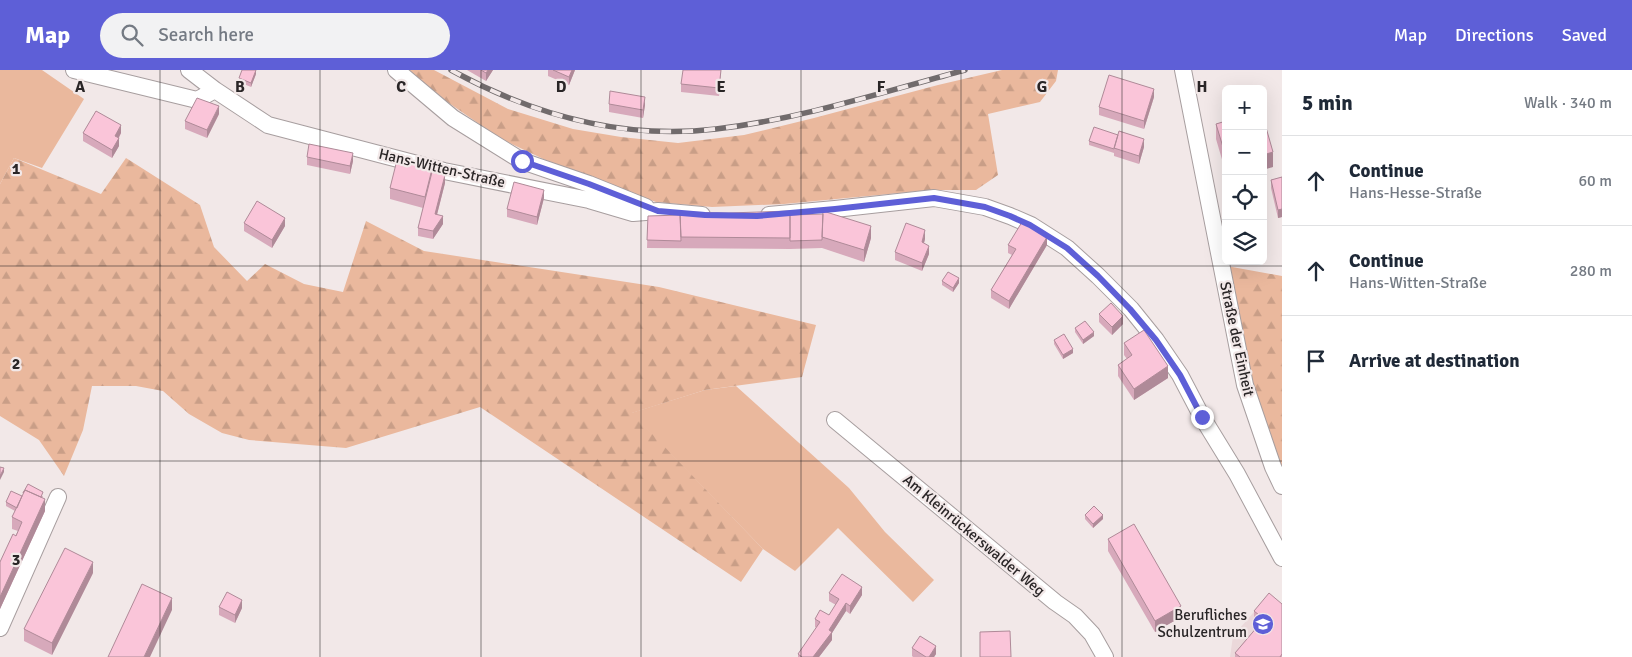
<!DOCTYPE html>
<html lang="en">
<head>
<meta charset="utf-8">
<style>
	body { margin:0; font-family:Signika,sans-serif; background:#f2f2f3; color:#1f2937 }
	.controls { position:absolute; right:15px; top:15px; display:grid; overflow:hidden; border-radius:8px; box-shadow:0 5px 20px #0002 }
	.controls button { width:45px; height:45px; display:grid; place-items:center; padding:0; border:0; border-bottom:1px solid #e0e1e3; background:#fff; color:#1f2937; font:25px sans-serif }
	.stop { position:absolute; width:15px; height:15px; margin:-11px; border:4px solid #5e5fd7; border-radius:50%; background:#fff }
	.stop.end { background:#5e5fd7; border-color:#fff; box-shadow:0 1px 5px #0008 }
	.list { margin:0; padding:0; list-style:none }
	h2 { display:flex; justify-content:space-between; align-items:center; height:65px; margin:0; padding:0 20px; font-size:21px }
	h2 small { font-size:16px; font-weight:400; color:#747a83 }
	.list li { display:grid; grid-template-columns:32px 1fr auto; gap:15px; align-items:center; box-sizing:border-box; height:90px; padding:0 20px; border-top:1px solid #e0e1e3 }
	.list b { display:block; font-size:19px; white-space:nowrap }
	.list p { margin:0; font-size:16px; white-space:nowrap; color:#747a83 }
	.list em { font-size:16px; font-style:normal; color:#747a83 }
	.icon { flex:none; width:28px; height:28px; fill:none; stroke:currentColor; stroke-width:2; stroke-linecap:round; stroke-linejoin:round }
	.map { position:relative; flex:none; width:1282px; height:587px; overflow:hidden }
	header { display:flex; align-items:center; gap:30px; box-sizing:border-box; height:70px; padding:0 25px; background:#5e5fd7; color:#fff }
	header strong { font-size:24px }
	nav { display:flex; gap:28px; margin-inline-start:auto; font-size:18px }
	.search { width:350px; height:45px; background:#f2f2f3; display:flex; align-items:center; gap:12px; box-sizing:border-box; padding:0 18px; border-radius:28px; color:#747a83; font-size:19px }
	main { display:flex }
	aside { flex:1; background:#fff }
	.map>svg:first-child { display:block }
	.built { fill:#ebd8da }
	.green { fill:#eab89d }
	.forest { fill:url(#forest-firs) }
	.lines { fill:none; stroke-linecap:round; stroke-linejoin:round }
	.minor-casing { stroke:#a79e9f; stroke-width:18 }
	.minor { stroke:#fff; stroke-width:16 }
	.rail-casing { stroke:#716b6c; stroke-width:5.5 }
	.rail { stroke:#f2e8e8; stroke-width:4; stroke-dasharray:11; stroke-linecap:butt }
	.wall { fill:#d7a9bb }
	.shaded-wall { fill:#af8a98 }
	.building { fill:#fac5d9; stroke:#af8a98 }
	.route { stroke:#5e5fd7; stroke-width:6 }
	.grid { fill:none; stroke:#292526; stroke-width:1; stroke-opacity:0.55 }
	.labels { text-anchor:middle; stroke-width:4.5; stroke-linejoin:round; paint-order:stroke }
	.street-label { font-size:15px; fill:#292526; stroke:#f2e8e8 }
	.poi-label { font-size:15px; fill:#292526; stroke:#f2e8e8; text-anchor:end }
	.grid-label { font-size:16px; text-anchor:middle; font-weight:bold; fill:#292526; stroke:#f2e8e8; stroke-width:4.5; stroke-linejoin:round; paint-order:stroke }
</style>
</head>
<body>
<header>
<strong>Map</strong>
<div class="search"><svg class="icon" aria-label="search" viewBox="0 0 24 24"><circle cx="10" cy="10" r="6"/><path d="M15 15l6 6"/></svg>Search here</div>
<nav><a>Map</a><a>Directions</a><a>Saved</a></nav>
</header>
<main>
<div class="map">
<svg width="1282" height="587" viewBox="0 0 1282 587">
	<defs>
		<pattern id="forest-firs" width="22" height="20" patternUnits="userSpaceOnUse" patternTransform="scale(1.25)"><rect width="22" height="20" fill="#eab89d"/><path d="M5 1l3.5 6h-7zM16 11l3.5 6h-7z" fill="#c99e87"/></pattern>
	</defs>
	<rect width="100%" height="100%" fill="#f2e8e8"/>
	<!-- built -->
	<path class="built" d="M 1266,528 L 1282,542 L 1282,587 L 1230,587 L 1233,566 Z"/>
	<!-- green -->
	<path class="green" d="M 0,0 L 42,0 L 84,29 L 42,98 L 14,88 L 0,114 Z
		M 736,316 L 849,418 L 885,462 L 934,510 L 913,532 L 838,458 L 795,501 L 763,479 L 631,343 L 705,320 Z"/>
	<!-- forest -->
	<path class="forest" d="M 407,0 L 434,0 L 508,39 L 573,59 L 621,67 L 678,73 L 744,65 L 814,48 L 938,15 L 1002,0 L 1058,0 L 1056,11 L 1040,32 L 988,44 L 998,105 L 976,120 L 931,120 L 784,134 L 712,137 L 656,132 L 556,95 L 501,69 L 430,20 Z
		M 14,88 L 101,124 L 126,88 L 200,135 L 214,177 L 247,211 L 265,194 L 304,214 L 343,222 L 366,151 L 424,181 L 659,217 L 816,255 L 802,307 L 705,320 L 632,343 L 763,479 L 741,512 L 480,337 L 346,378 L 249,370 L 222,363 L 189,344 L 163,321 L 136,316 L 92,316 L 83,360 L 64,406 L 39,370 L 0,346 L 0,114 Z
		M 1221,195 L 1282,206 L 1282,416 L 1273,397 Z"/>
	<g class="lines">
		<!-- minor casing -->
		<g class="minor-casing">
			<path id="minor" d="M 74,0 L 197,30 L 215,20 L 268,55 L 444,101 L 589,130 L 633,143 L 658,141 L 702,145
				M 189,0 L 215,20
				M 396,0 L 453,48 L 522,91 L 589,114 L 646,137
				M 1183,0 L 1245,315 L 1273,397 L 1282,416
				M 769,145 L 835,139 L 934,128 L 985,137 L 1010,146 L 1031,155 L 1067,178 L 1098,206 L 1131,239 L 1156,270 L 1180,305 L 1202,347 L 1237,404 L 1282,488
				M 835,350 L 1055,532 L 1075,546 L 1092,564 L 1105,587
				M 0,558 L 58,427"/>
		</g>
		<!-- minor -->
		<use href="#minor" class="minor"/>
		<!-- rail casing -->
		<g class="rail-casing">
			<path id="rail" d="M 451,0 C 533,45 621,70 716,59 C 801,49 883,22 965,0"/>
		</g>
		<!-- rail -->
		<use href="#rail" class="rail"/>
	</g>
	<!-- wall -->
	<path class="wall" d="M 467,0 L 493,0 L 486,11 Z
		M 548,0 L 575,0 L 569,15 L 548,6 Z
		M 721,0 L 719,26 L 681,22 L 681,14 Z
		M 256,4 L 251,17 L 239,12 L 239,8 Z
		M 1154,27 L 1144,59 L 1099,45 L 1099,37 Z
		M 609,34 L 645,35 L 643,48 L 609,42 Z
		M 219,44 L 207,68 L 185,59 L 185,51 Z
		M 1226,51 L 1226,103 L 1216,69 L 1216,54 Z
		M 83,63 L 121,63 L 119,68 L 119,76 L 112,88 L 83,71 Z
		M 1089,71 L 1144,77 L 1139,94 L 1114,86 L 1114,83 L 1089,75 Z
		M 307,87 L 353,91 L 350,104 L 307,95 Z
		M 432,102 L 445,113 L 437,145 L 443,154 L 433,169 L 418,166 L 418,158 L 423,138 L 390,129 L 390,118 Z
		M 1282,107 L 1282,147 L 1278,148 L 1271,118 L 1271,110 Z
		M 544,128 L 537,155 L 507,147 L 507,139 Z
		M 790,145 L 871,168 L 864,192 L 822,178 L 790,179 L 647,178 L 648,146 Z
		M 244,153 L 285,156 L 272,178 L 244,161 Z
		M 925,169 L 924,173 L 929,184 L 922,201 L 895,190 L 895,182 Z
		M 1008,175 L 1047,175 L 1009,239 L 991,228 L 991,220 L 1012,185 L 1008,183 Z
		M 942,211 L 959,213 L 953,222 L 942,215 Z
		M 1099,244 L 1123,254 L 1112,265 L 1099,252 Z
		M 1075,258 L 1094,266 L 1083,274 L 1075,262 Z
		M 1054,270 L 1073,283 L 1063,289 L 1054,274 Z
		M 1124,273 L 1168,308 L 1134,330 L 1118,306 L 1118,295 L 1127,289 L 1124,285 Z
		M 22,426 L 43,426 L 42,428 L 45,441 L 0,539 L 0,492 L 18,461 L 12,459 L 12,447 L 15,441 L 6,436 L 6,432 Z
		M 1085,445 L 1103,449 L 1093,458 L 1085,449 Z
		M 1108,469 L 1181,547 L 1155,562 L 1108,481 Z
		M 93,503 L 52,585 L 24,571 L 24,559 Z
		M 829,523 L 862,525 L 850,544 L 846,541 L 832,563 L 832,570 L 819,587 L 798,587 L 798,584 L 817,558 L 815,557 L 815,549 L 829,545 L 836,535 L 829,531 Z
		M 1282,534 L 1282,587 L 1235,587 L 1235,583 L 1256,558 L 1254,556 L 1254,541 Z
		M 219,537 L 242,538 L 235,553 L 219,545 Z
		M 912,578 L 936,584 L 934,587 L 913,587 L 912,586 Z"/>
	<!-- shaded-wall -->
	<path class="shaded-wall" d="M 256,0 L 256,4 L 251,17 L 251,13 Z
		M 488,0 L 493,0 L 486,11 L 486,3 Z
		M 572,0 L 575,0 L 569,15 L 569,7 Z
		M 721,0 L 719,26 L 719,18 Z
		M 1154,19 L 1154,27 L 1144,59 L 1144,51 Z
		M 645,27 L 645,35 L 643,48 L 643,40 Z
		M 219,36 L 219,44 L 207,68 L 207,60 Z
		M 121,55 L 121,63 L 115,74 L 115,66 Z
		M 119,68 L 119,76 L 112,88 L 112,80 Z
		M 1144,69 L 1144,77 L 1139,94 L 1139,86 Z
		M 1273,82 L 1273,97 L 1263,100 L 1263,85 Z
		M 353,83 L 353,91 L 350,104 L 350,96 Z
		M 445,105 L 445,113 L 435,152 L 435,144 Z
		M 544,120 L 544,128 L 537,155 L 537,147 Z
		M 1282,139 L 1282,147 L 1278,148 L 1278,140 Z
		M 443,146 L 443,154 L 433,169 L 433,161 Z
		M 285,148 L 285,156 L 272,178 L 272,170 Z
		M 871,156 L 871,168 L 864,192 L 864,180 Z
		M 925,160 L 925,169 L 922,180 L 922,172 Z
		M 1047,167 L 1047,175 L 1009,239 L 1009,231 Z
		M 929,176 L 929,184 L 922,201 L 922,193 Z
		M 959,208 L 959,213 L 953,222 L 953,218 Z
		M 1123,246 L 1123,254 L 1112,265 L 1112,257 Z
		M 1094,262 L 1094,266 L 1083,274 L 1083,270 Z
		M 1073,279 L 1073,283 L 1063,289 L 1063,285 Z
		M 1168,296 L 1168,308 L 1134,330 L 1134,319 Z
		M 4,398 L 4,402 L 0,410 L 0,406 Z
		M 45,429 L 45,441 L 0,539 L 0,527 Z
		M 1103,445 L 1103,449 L 1093,458 L 1093,454 Z
		M 93,492 L 93,503 L 52,585 L 52,573 Z
		M 862,517 L 862,525 L 850,544 L 850,536 Z
		M 172,528 L 172,540 L 150,587 L 144,587 Z
		M 242,530 L 242,538 L 235,553 L 235,545 Z
		M 846,533 L 846,541 L 832,563 L 832,570 L 819,587 L 813,587 L 829,560 Z
		M 1181,536 L 1181,547 L 1155,562 L 1155,551 Z
		M 936,576 L 936,584 L 934,587 L 929,587 Z"/>
	<!-- building -->
	<path class="building" d="M 242,0 L 256,0 L 251,13 L 239,8 Z
		M 481,0 L 488,0 L 486,3 Z
		M 553,0 L 572,0 L 569,7 Z
		M 683,0 L 721,0 L 719,18 L 681,14 Z
		M 1109,5 L 1154,19 L 1144,51 L 1099,37 Z
		M 610,21 L 645,27 L 643,40 L 609,34 Z
		M 197,28 L 219,36 L 207,60 L 185,51 Z
		M 96,41 L 121,55 L 115,66 L 119,68 L 112,80 L 83,63 Z
		M 1263,47 L 1273,82 L 1263,85 Z
		M 1226,51 L 1226,87 L 1216,54 Z
		M 1094,57 L 1118,65 L 1114,79 L 1089,71 Z
		M 1119,61 L 1144,69 L 1139,86 L 1114,78 Z
		M 309,74 L 353,83 L 350,96 L 307,87 Z
		M 397,90 L 432,99 L 425,127 L 390,118 Z
		M 432,102 L 445,105 L 435,144 L 443,146 L 433,161 L 418,158 Z
		M 1282,107 L 1282,139 L 1278,140 L 1271,110 Z
		M 514,112 L 544,120 L 537,147 L 507,139 Z
		M 257,131 L 285,148 L 272,170 L 244,153 Z
		M 790,141 L 790,168 L 681,167 L 680,142 L 728,143 Z
		M 823,141 L 871,156 L 864,180 L 822,167 Z
		M 823,144 L 822,170 L 790,171 L 790,145 Z
		M 680,145 L 681,171 L 647,170 L 648,146 Z
		M 1022,152 L 1047,167 L 1009,231 L 991,220 L 1016,179 L 1008,175 Z
		M 906,153 L 925,160 L 922,172 L 929,176 L 922,193 L 895,182 Z
		M 948,202 L 959,208 L 953,218 L 942,211 Z
		M 1111,233 L 1123,246 L 1112,257 L 1099,244 Z
		M 1085,251 L 1094,262 L 1083,270 L 1075,258 Z
		M 1144,260 L 1168,296 L 1134,319 L 1118,295 L 1132,285 L 1124,273 Z
		M 1064,264 L 1073,279 L 1063,285 L 1054,270 Z
		M 0,397 L 4,398 L 0,406 Z
		M 28,414 L 43,422 L 41,427 L 25,420 L 23,423 Z
		M 25,420 L 45,429 L 0,527 L 0,492 L 13,464 L 16,466 L 22,452 L 12,447 Z
		M 11,421 L 22,426 L 17,438 L 6,432 Z
		M 1094,436 L 1103,445 L 1093,454 L 1085,445 Z
		M 1134,454 L 1181,536 L 1155,551 L 1108,469 Z
		M 65,478 L 93,492 L 52,573 L 24,559 Z
		M 842,504 L 862,517 L 850,536 L 846,533 L 829,560 L 832,562 L 813,587 L 802,587 L 798,584 L 820,552 L 815,549 L 820,540 L 829,545 L 839,529 L 829,523 Z
		M 142,514 L 172,528 L 144,587 L 108,587 Z
		M 227,522 L 242,530 L 235,545 L 219,537 Z
		M 1269,523 L 1282,534 L 1282,584 L 1280,587 L 1240,587 L 1235,583 L 1264,549 L 1254,541 Z
		M 1010,561 L 1011,587 L 980,587 L 980,562 Z
		M 920,566 L 936,576 L 929,587 L 926,587 L 912,578 Z"/>
	<g class="lines">
		<!-- route -->
		<path class="route" d="M 522,91 L 589,114 L 658,141 L 705,145 L 757,146 L 835,139 L 934,128 L 985,137 L 1010,146 L 1030,155 L 1067,178 L 1098,206 L 1130,239 L 1156,270 L 1180,305 L 1202,347"/>
	</g>
	<!-- grid -->
	<path class="grid" d="M 160,0 L 160,587M 320,0 L 320,587M 481,0 L 481,587M 641,0 L 641,587M 801,0 L 801,587M 961,0 L 961,587M 1122,0 L 1122,587M 0,196 L 1282,196M 0,391 L 1282,391"/>
	<!-- icons -->
	<defs>
		<g id="school-disc" transform="scale(1.125)"><circle r="9.5" fill="#5e5fd7" stroke="#f2e8e8"/><path d="M0-5L7-2L0 1L-7-2ZM-4 1L0 2.5L4 1V4Q0 6-4 4Z" fill="#fff"/></g>
	</defs>
	<g fill-rule="evenodd">
		<use href="#school-disc" x="1263" y="554"/>
	</g>
	<g class="labels">
		<!-- street labels -->
		<g class="street-label">
			<text transform="translate(442 98) rotate(13)" y="5">Hans-Witten-Straße</text>
			<text transform="translate(1237 269) rotate(78)" y="5">Straße der Einheit</text>
			<text transform="translate(974 465) rotate(40)" y="5">Am Kleinrückerswalder Weg</text>
		</g>
		<!-- poi labels -->
		<g class="poi-label">
			<text x="1247" y="550">Berufliches<tspan x="1247" dy="17">Schulzentrum</tspan></text>
		</g>
	</g>
	<g class="grid-label">
		<text x="80" y="22">A</text>
		<text x="240" y="22">B</text>
		<text x="401" y="22">C</text>
		<text x="561" y="22">D</text>
		<text x="721" y="22">E</text>
		<text x="881" y="22">F</text>
		<text x="1042" y="22">G</text>
		<text x="1202" y="22">H</text>
		<text x="16" y="104">1</text>
		<text x="16" y="299">2</text>
		<text x="16" y="495">3</text>
	</g>
</svg>
<div class="controls">
<button>+</button>
<button>−</button>
<button><svg class="icon" aria-label="locate" viewBox="0 0 24 24"><circle cx="12" cy="12" r="6"/><path d="M12 2v4M12 18v4M2 12h4M18 12h4"/></svg></button>
<button><svg class="icon" aria-label="layers" viewBox="0 0 24 24"><path d="M12 4l9 5-9 5-9-5zM3 14l9 5 9-5"/></svg></button>
</div>
<div class="stop" style="left:522px;top:91px"></div>
<div class="stop end" style="left:1202px;top:347px"></div>
</div>
<aside>
<h2>5 min<small>Walk · 340 m</small></h2>
<ul class="list">
<li><svg class="icon" aria-label="ahead" viewBox="0 0 24 24"><path d="M12 20V5M6 11l6-6 6 6"/></svg><div><b>Continue</b><p>Hans-Hesse-Straße</p></div><em>60 m</em></li>
<li><svg class="icon" aria-label="ahead" viewBox="0 0 24 24"><path d="M12 20V5M6 11l6-6 6 6"/></svg><div><b>Continue</b><p>Hans-Witten-Straße</p></div><em>280 m</em></li>
<li><svg class="icon" aria-label="arrive" viewBox="0 0 24 24"><path d="M6 21V4h12l-3 4 3 4H6"/></svg><div><b>Arrive at destination</b></div></li>
</ul>
</aside>
</main>
</body>
</html>
